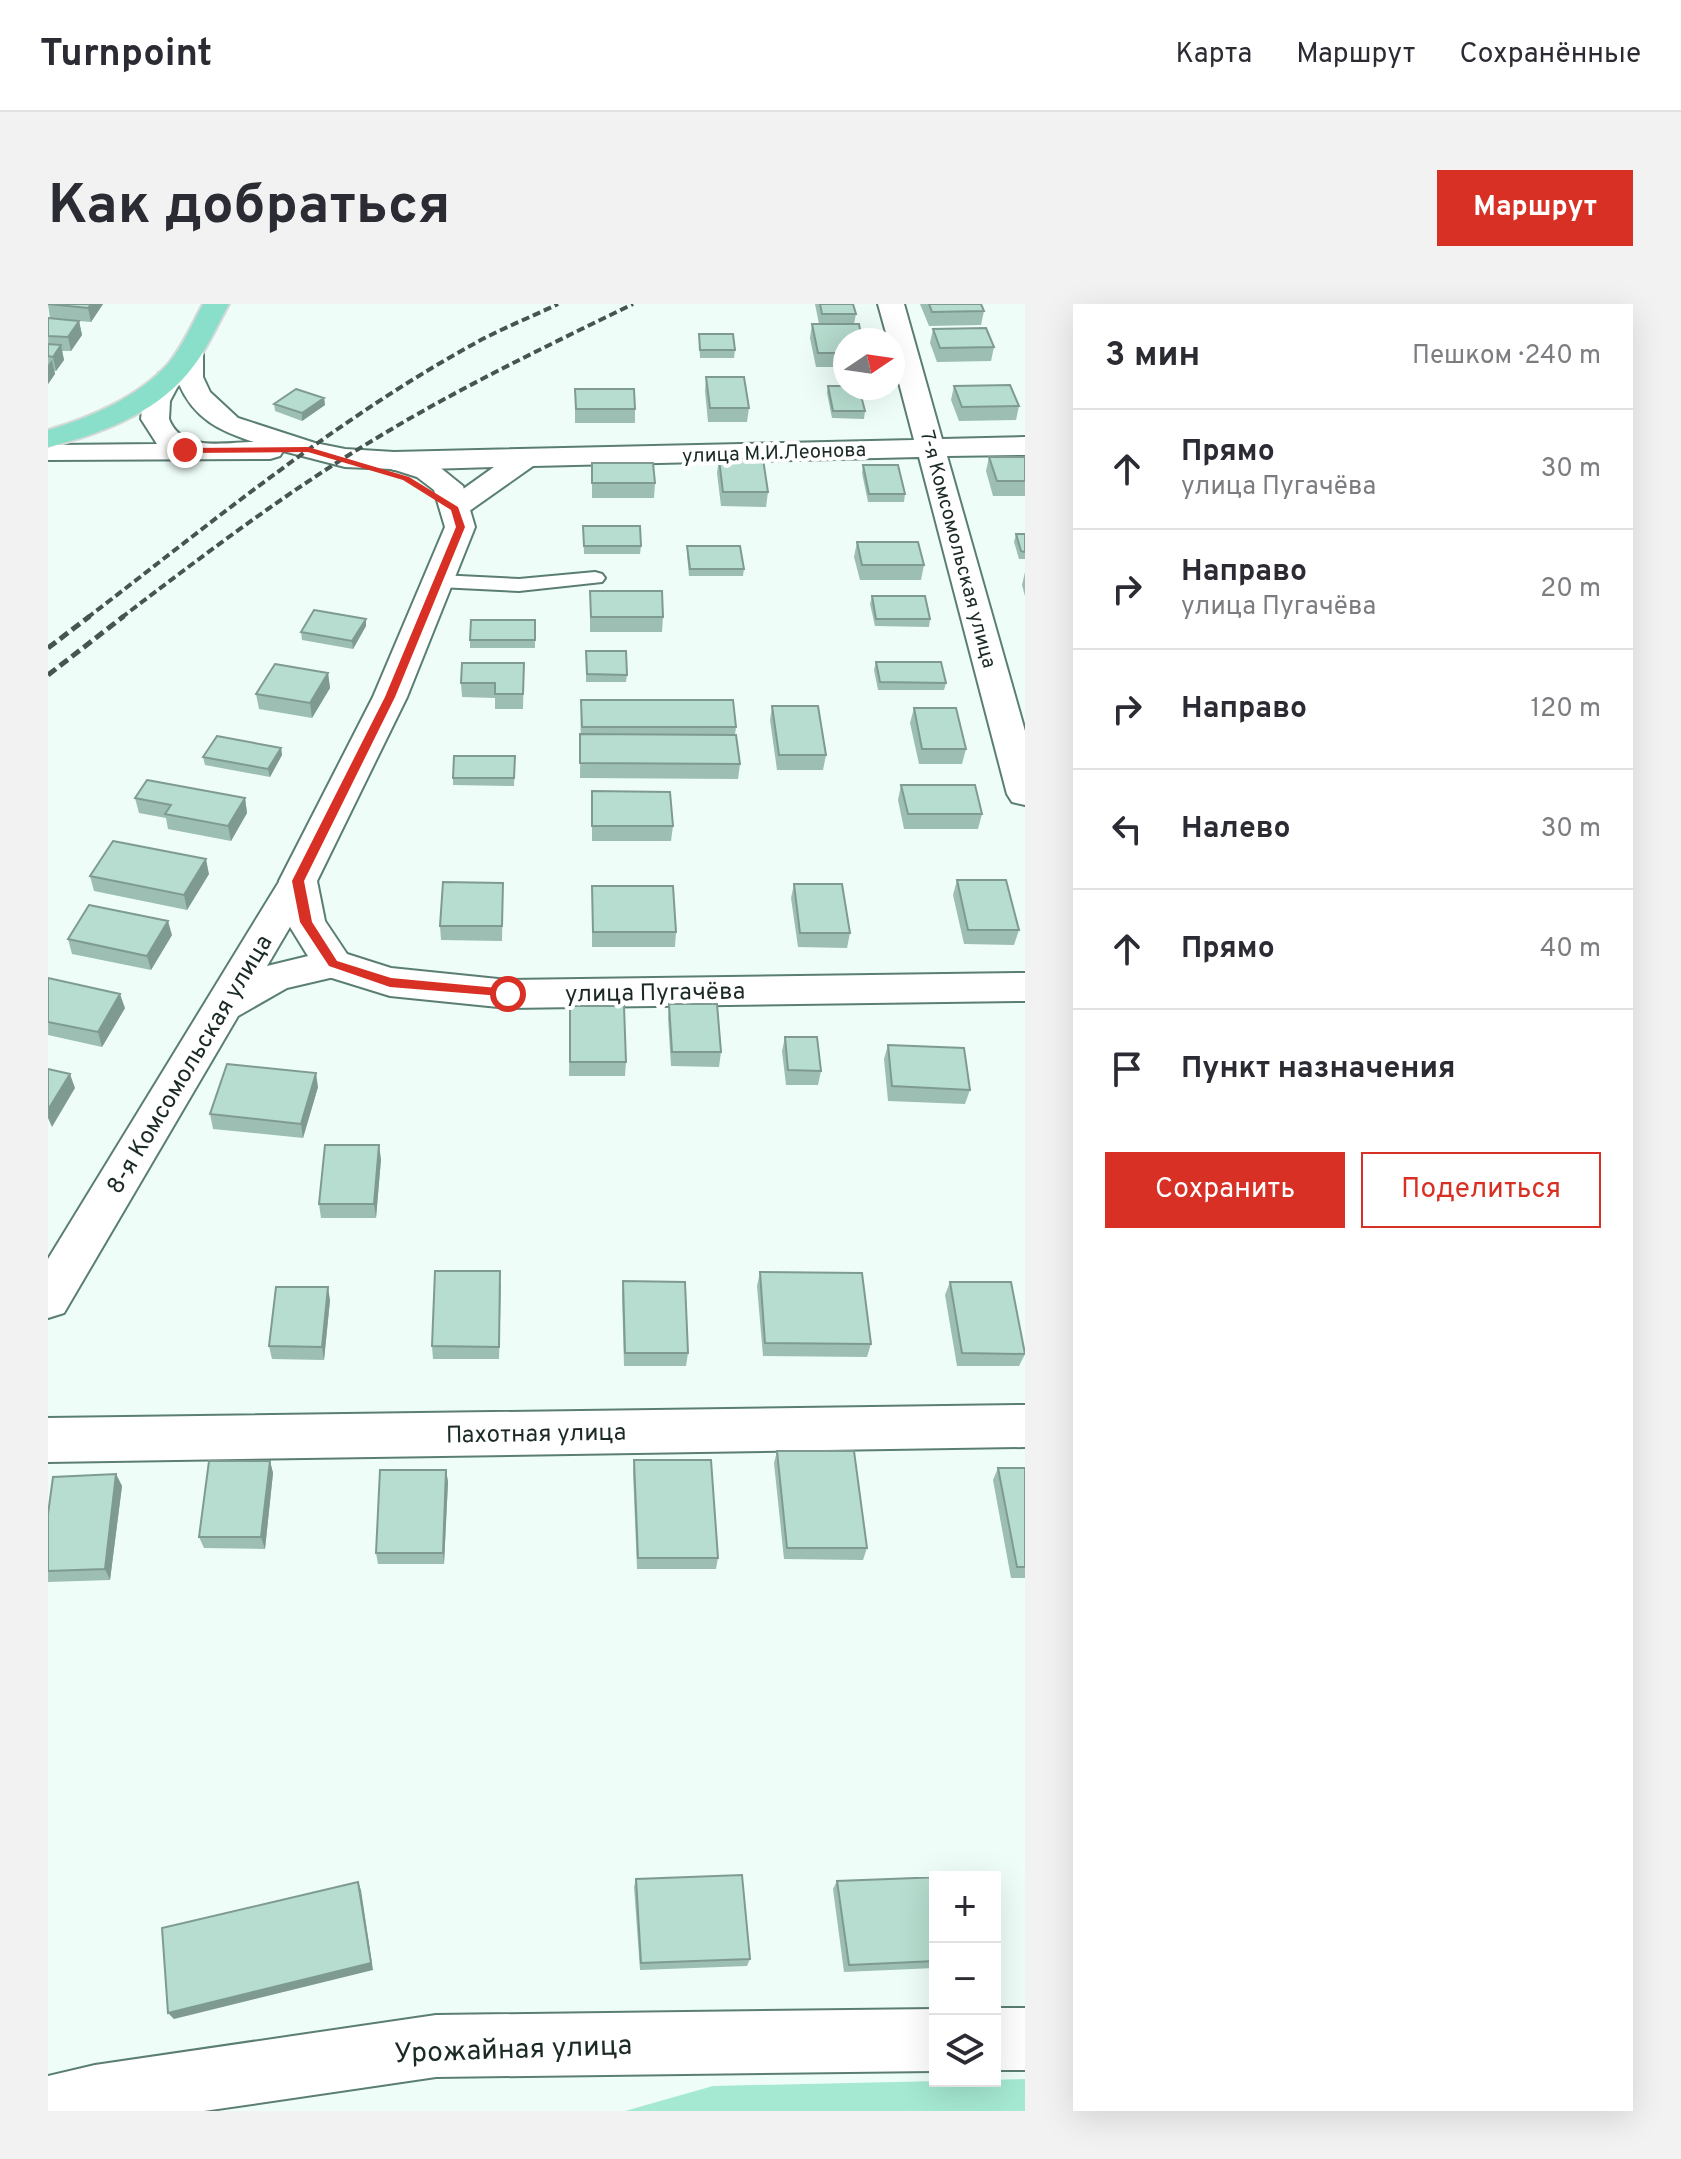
<!DOCTYPE html>
<html lang="ru">
<head>
<meta charset="utf-8">
<style>
	body { margin:0; font-family:Overpass,sans-serif; background:#f2f2f3; color:#2b2b33 }
	.controls { position:absolute; right:24px; bottom:24px; display:grid; overflow:hidden; border-radius:0px; box-shadow:0 8px 32px #0002 }
	.controls button { width:72px; height:72px; display:grid; place-items:center; padding:0; border:0; border-bottom:2px solid #e1e1e2; background:#fff; color:#2b2b33; font:40px sans-serif }
	.compass { position:absolute; left:785px; top:24px; width:72px; height:72px; border-radius:50%; background:#fff; box-shadow:0 8px 32px #0002; rotate:77deg }
	.stop { position:absolute; width:24px; height:24px; margin:-18px; border:6px solid #d93025; border-radius:50%; background:#fff }
	.stop.end { background:#d93025; border-color:#fff; box-shadow:0 2px 8px #0008 }
	.list { margin:0; padding:0; list-style:none }
	h2 { display:flex; justify-content:space-between; align-items:center; height:104px; margin:0; padding:0 32px; font-size:34px }
	h2 small { font-size:26px; font-weight:400; color:#7c7c81 }
	.list li { display:grid; grid-template-columns:52px 1fr auto; gap:24px; align-items:center; box-sizing:border-box; height:120px; padding:0 32px; border-top:2px solid #e1e1e2 }
	.list b { display:block; font-size:30px; white-space:nowrap }
	.list p { margin:0; font-size:26px; white-space:nowrap; color:#7c7c81 }
	.list em { font-size:26px; font-style:normal; color:#7c7c81 }
	.actions { display:flex; gap:16px; padding:24px 32px }
	.actions a { flex:1; padding:18px 0; border:2px solid #d93025; border-radius:0px; text-align:center; font-size:28px; color:#d93025 }
	.actions .main { background:#d93025; color:#fff }
	.icon { flex:none; width:44px; height:44px; fill:none; stroke:currentColor; stroke-width:2; stroke-linecap:round; stroke-linejoin:round }
	.map { position:relative; flex:none; width:977px; height:1807px; overflow:hidden; border-radius:0px }
	header { display:flex; align-items:center; gap:48px; box-sizing:border-box; height:112px; padding:0 40px; background:#fff; border-bottom:2px solid #e1e1e2 }
	header strong { font-size:38px }
	nav { display:flex; gap:44px; margin-inline-start:auto; font-size:28px }
	.intro { display:flex; align-items:center; justify-content:space-between; box-sizing:border-box; height:192px; padding:0 48px }
	h1 { margin:0; font-size:56px }
	.button { padding:20px 36px; border-radius:0px; background:#d93025; color:#fff; font-size:28px; font-weight:700 }
	main { display:flex; gap:48px; padding:0 48px }
	aside { flex:1; background:#fff; border-radius:0px; box-shadow:0 8px 32px #0002 }
	.map>svg:first-child { display:block }
	.green { fill:#a5e9d2 }
	.lines { fill:none; stroke-linecap:round; stroke-linejoin:round }
	.service-casing { stroke:#5b7e72; stroke-width:4 }
	.minor-casing { stroke:#5b7e72; stroke-width:4 }
	.secondary-casing { stroke:#5b7e72; stroke-width:4 }
	.primary-casing { stroke:#d6d9d8; stroke-width:4 }
	.service { fill:#fff; fill-rule:evenodd }
	.minor { fill:#fff; fill-rule:evenodd }
	.secondary { fill:#fff; fill-rule:evenodd }
	.primary { fill:#89dfca; fill-rule:evenodd }
	.rail-far1 { stroke:#465550; stroke-width:4; stroke-dasharray:8 4; stroke-linecap:butt }
	.rail { stroke:#465550; stroke-width:5; stroke-dasharray:10 5; stroke-linecap:butt }
	.wall { fill:#9dbeb2 }
	.shaded-wall { fill:#7f9b91 }
	.building { fill:#b6ddcf; stroke:#7f9b91; stroke-width:2 }
	.route { fill:#d93025 }
	.labels { text-anchor:middle; stroke-width:8; stroke-linejoin:round; paint-order:stroke }
	.far-street-label { font-size:20px; fill:#1b2a25; stroke:#fff }
	.street-label { font-size:24px; fill:#1b2a25; stroke:#fff }
	.near-street-label { font-size:28px; fill:#1b2a25; stroke:#fff }
</style>
</head>
<body>
<header>
<strong>Turnpoint</strong>
<nav><a>Карта</a><a>Маршрут</a><a>Сохранённые</a></nav>
</header>
<div class="intro"><h1>Как добраться</h1><a class="button">Маршрут</a></div>
<main>
<div class="map">
<svg width="977" height="1807" viewBox="0 0 977 1807">
	<rect width="100%" height="100%" fill="#eefdf8"/>
	<!-- green -->
	<path class="green" d="M 977,1775 L 977,1807 L 577,1807 L 665,1782 Z"/>
	<g class="lines">
		<!-- service casing -->
		<g class="service-casing">
			<path id="service" d="M 547,268 L 554,270 L 557,274 L 554,278 L 471,287 L 391,283 L 381,277 L 391,271 L 471,275 Z"/>
		</g>
		<!-- minor casing -->
		<g class="minor-casing">
			<path id="minor" d="M 830,0 L 856,0 L 894,135 L 977,133 L 977,151 L 899,152 L 977,427 L 977,501 L 964,498 L 959,490 L 871,153 L 485,162 L 417,210 L 407,213 L 397,210 L 392,204 L 397,198 L 446,163 L 346,166 L 336,163 L 332,157 L 336,151 L 346,148 L 866,136 L 845,56 L 845,36 L 840,36 Z
				M 250,564 L 263,568 L 269,577 L 219,662 L 285,646 L 299,650 L 305,660 L 299,670 L 239,684 L 190,712 L 16,1009 L 0,1014 L 0,955 L 237,568 Z
				M 977,1101 L 977,1143 L 0,1158 L 0,1114 Z
				M 947,1704 L 977,1704 L 977,1766 L 947,1766 Z
				M 887,1705 L 887,1767 L 388,1773 L 156,1807 L 0,1807 L 0,1772 L 47,1761 L 388,1711 Z"/>
		</g>
		<!-- secondary casing -->
		<g class="secondary-casing">
			<path id="secondary" d="M 142,41 L 151,43 L 155,49 L 155,73 L 162,88 L 190,114 L 267,139 L 297,145 L 346,148 L 389,161 L 415,182 L 427,223 L 359,393 L 269,577 L 277,617 L 299,650 L 343,664 L 460,676 L 977,669 L 977,697 L 460,704 L 342,692 L 271,670 L 239,618 L 231,577 L 325,393 L 397,223 L 386,186 L 369,173 L 344,165 L 297,163 L 235,147 L 232,152 L 222,155 L 0,156 L 0,144 L 9,141 L 109,140 L 93,115 L 95,97 L 111,69 L 129,69 L 129,49 L 133,43 ZM 131,80 C 146,115 172,127 206,138 C 178,138 134,149 121,115 L 122,97 Z"/>
		</g>
		<!-- primary casing -->
		<g class="primary-casing">
			<path id="primary" d="M 155,0 L 181,0 C 168,24 157,49 140,69 C 106,110 50,131 0,143 L 0,126 C 42,114 90,93 120,60 C 135,42 144,20 155,0 Z"/>
		</g>
		<!-- service -->
		<use href="#service" class="service"/>
		<!-- minor -->
		<use href="#minor" class="minor"/>
		<!-- secondary -->
		<use href="#secondary" class="secondary"/>
		<!-- primary -->
		<use href="#primary" class="primary"/>
		<!-- rail-far1 -->
		<path class="rail-far1" d="M 39,314 C 163,219 285,118 422,42 C 450,26 481,14 510,0
			M 73,314 C 157,250 241,186 332,132 C 413,83 499,42 585,0"/>
		<!-- rail -->
		<path class="rail" d="M 0,344 L 42,312
			M 0,371 L 76,312"/>
	</g>
	<!-- wall -->
	<path class="wall" d="M 0,0 L 55,0 L 43,18 L 31,17 L 34,31 L 23,47 L 14,47 L 16,56 L 8,67 L 6,67 L 7,70 L 0,80 L 0,14 L 2,15 Z
		M 767,0 L 805,0 L 808,10 L 806,20 L 797,36 L 797,63 L 768,63 L 762,34 L 764,20 L 771,20 Z
		M 872,0 L 933,0 L 936,7 L 933,21 L 881,22 Z
		M 885,25 L 946,43 L 943,57 L 889,58 L 882,39 Z
		M 651,30 L 687,46 L 686,54 L 652,54 Z
		M 658,73 L 701,104 L 699,118 L 660,118 L 657,87 Z
		M 780,82 L 817,107 L 816,115 L 784,114 L 779,89 Z
		M 906,82 L 971,102 L 968,116 L 911,117 L 903,96 Z
		M 527,85 L 587,105 L 587,119 L 527,119 Z
		M 276,94 L 277,101 L 254,117 L 227,107 L 226,100 Z
		M 941,153 L 977,153 L 977,192 L 945,192 L 938,167 Z
		M 671,155 L 720,188 L 718,203 L 673,202 L 669,169 Z
		M 544,159 L 607,179 L 606,194 L 544,194 Z
		M 815,161 L 857,190 L 856,198 L 820,198 L 814,169 Z
		M 535,222 L 593,242 L 592,250 L 536,250 Z
		M 968,230 L 977,230 L 977,255 L 971,255 L 966,238 Z
		M 809,238 L 876,261 L 873,276 L 812,276 L 806,253 Z
		M 639,242 L 696,265 L 695,272 L 641,272 L 639,250 Z
		M 977,268 L 977,292 L 974,281 Z
		M 542,287 L 615,313 L 614,328 L 542,328 Z
		M 824,292 L 882,315 L 881,323 L 827,322 L 822,300 Z
		M 318,315 L 318,322 L 305,345 L 254,336 L 253,328 Z
		M 487,316 L 487,344 L 422,344 L 422,336 Z
		M 538,347 L 579,371 L 578,378 L 538,378 Z
		M 828,358 L 898,379 L 896,386 L 830,386 L 826,366 Z
		M 476,359 L 475,405 L 447,405 L 447,394 L 414,393 L 413,379 Z
		M 280,369 L 282,384 L 264,414 L 211,405 L 208,390 Z
		M 533,396 L 688,423 L 687,431 L 692,460 L 690,475 L 532,474 Z
		M 724,402 L 778,451 L 775,466 L 729,466 L 722,416 Z
		M 866,404 L 918,445 L 914,460 L 871,460 L 862,419 Z
		M 233,444 L 234,451 L 222,473 L 157,461 L 155,453 Z
		M 467,452 L 466,482 L 405,481 L 405,474 Z
		M 853,481 L 934,510 L 930,525 L 856,525 L 850,496 Z
		M 544,487 L 625,522 L 623,537 L 544,537 Z
		M 87,494 L 197,494 L 199,509 L 183,537 L 120,525 L 118,514 L 91,509 Z
		M 161,570 L 139,606 L 46,587 L 42,572 Z
		M 909,576 L 971,626 L 966,641 L 916,640 L 905,591 Z
		M 455,579 L 454,637 L 393,636 L 392,622 Z
		M 746,580 L 802,629 L 799,644 L 750,643 L 743,594 Z
		M 544,582 L 628,628 L 627,643 L 544,643 Z
		M 124,631 L 103,666 L 24,650 L 20,635 Z
		M 0,674 L 77,704 L 54,743 L 0,731 Z
		M 621,700 L 673,748 L 671,763 L 623,762 L 620,714 Z
		M 522,702 L 578,758 L 577,772 L 521,772 Z
		M 737,733 L 773,767 L 770,781 L 738,781 L 734,747 Z
		M 840,741 L 922,786 L 917,800 L 840,797 L 836,755 Z
		M 270,783 L 255,834 L 165,825 L 162,810 Z
		M 333,855 L 328,914 L 273,914 L 271,900 Z
		M 712,968 L 823,1040 L 819,1053 L 715,1052 L 709,982 Z
		M 575,977 L 640,1049 L 638,1062 L 576,1062 L 574,991 Z
		M 902,978 L 977,1050 L 971,1062 L 909,1062 L 897,991 Z
		M 453,980 L 451,1055 L 385,1055 L 384,1042 Z
		M 282,996 L 276,1056 L 224,1055 L 221,1042 Z
		M 729,1147 L 819,1244 L 815,1256 L 736,1255 L 726,1159 Z
		M 586,1156 L 670,1254 L 668,1265 L 589,1265 L 585,1168 Z
		M 222,1157 L 225,1169 L 217,1245 L 156,1244 L 151,1233 Z
		M 950,1164 L 977,1164 L 977,1274 L 963,1274 L 945,1176 Z
		M 398,1166 L 400,1178 L 396,1260 L 330,1260 L 328,1249 Z
		M 68,1170 L 74,1182 L 62,1276 L 0,1278 L 0,1210 Z
		M 887,1573 L 887,1664 L 796,1668 L 785,1585 L 789,1577 Z
		M 588,1575 L 702,1655 L 699,1662 L 592,1666 L 586,1583 Z"/>
	<!-- shaded-wall -->
	<path class="shaded-wall" d="M 43,0 L 55,0 L 43,18 L 40,4 Z
		M 31,17 L 34,31 L 23,47 L 20,33 Z
		M 13,41 L 16,56 L 8,67 L 5,53 Z
		M 4,56 L 7,70 L 0,80 L 0,61 Z
		M 276,94 L 277,101 L 254,117 L 254,109 Z
		M 318,315 L 318,322 L 305,345 L 304,337 Z
		M 280,369 L 282,384 L 264,414 L 262,399 Z
		M 233,444 L 234,451 L 222,473 L 220,465 Z
		M 197,494 L 199,509 L 183,537 L 180,522 Z
		M 158,555 L 161,570 L 139,606 L 136,591 Z
		M 120,617 L 124,631 L 103,666 L 99,652 Z
		M 72,690 L 77,704 L 54,743 L 50,728 Z
		M 268,769 L 270,783 L 255,834 L 253,820 Z
		M 22,770 L 27,784 L 4,823 L 0,814 L 0,806 Z
		M 331,841 L 333,855 L 328,914 L 326,900 Z
		M 280,983 L 282,996 L 276,1056 L 274,1043 Z
		M 222,1157 L 225,1169 L 217,1245 L 213,1233 Z
		M 398,1166 L 400,1178 L 396,1260 L 395,1249 Z
		M 68,1170 L 74,1182 L 62,1276 L 57,1265 Z
		M 310,1578 L 313,1586 L 325,1666 L 126,1715 L 120,1709 Z"/>
	<!-- building -->
	<path class="building" d="M 0,0 L 43,0 L 40,4 Z
		M 772,0 L 805,0 L 808,10 L 774,10 Z
		M 881,0 L 933,0 L 936,7 L 884,8 Z
		M 0,14 L 31,17 L 20,33 L 0,32 Z
		M 764,20 L 811,20 L 814,36 L 797,36 L 797,49 L 770,49 Z
		M 938,24 L 946,43 L 892,44 L 885,25 Z
		M 651,30 L 685,30 L 687,46 L 652,46 Z
		M 0,40 L 13,41 L 5,53 L 0,52 Z
		M 658,73 L 696,73 L 701,104 L 662,104 Z
		M 962,81 L 971,102 L 914,103 L 906,82 Z
		M 780,82 L 797,82 L 797,84 L 811,84 L 817,107 L 785,107 Z
		M 248,85 L 276,94 L 254,109 L 226,100 Z
		M 527,85 L 586,85 L 587,105 L 528,105 Z
		M 941,153 L 977,153 L 977,177 L 949,177 Z
		M 671,155 L 715,155 L 720,188 L 675,188 Z
		M 544,159 L 605,159 L 607,179 L 544,179 Z
		M 815,161 L 850,161 L 857,190 L 821,190 Z
		M 535,222 L 592,222 L 593,242 L 536,242 Z
		M 968,230 L 977,230 L 977,248 L 973,247 Z
		M 809,238 L 870,238 L 876,261 L 814,261 Z
		M 639,242 L 692,242 L 696,265 L 642,265 Z
		M 542,287 L 614,287 L 615,313 L 543,313 Z
		M 824,292 L 877,292 L 882,315 L 828,315 Z
		M 266,306 L 318,315 L 304,337 L 253,328 Z
		M 423,316 L 487,316 L 487,336 L 422,336 Z
		M 538,347 L 578,347 L 579,371 L 539,370 Z
		M 828,358 L 893,358 L 898,379 L 832,378 Z
		M 414,359 L 476,359 L 475,390 L 447,390 L 447,379 L 413,379 Z
		M 227,360 L 280,369 L 262,399 L 208,390 Z
		M 533,396 L 685,396 L 688,423 L 534,423 Z
		M 724,402 L 770,402 L 778,451 L 731,451 Z
		M 866,404 L 908,404 L 918,445 L 874,445 Z
		M 532,430 L 688,431 L 692,460 L 532,459 Z
		M 169,432 L 233,444 L 220,465 L 155,453 Z
		M 406,452 L 467,452 L 466,474 L 405,474 Z
		M 99,476 L 197,494 L 180,522 L 117,510 L 123,501 L 87,494 Z
		M 853,481 L 927,481 L 934,510 L 860,510 Z
		M 544,487 L 622,488 L 625,522 L 544,522 Z
		M 65,537 L 158,555 L 136,591 L 42,572 Z
		M 909,576 L 958,576 L 971,626 L 920,626 Z
		M 395,578 L 455,579 L 454,622 L 392,622 Z
		M 746,580 L 794,580 L 802,629 L 752,629 Z
		M 544,582 L 625,582 L 628,628 L 545,628 Z
		M 41,601 L 120,617 L 99,652 L 20,635 Z
		M 0,674 L 72,690 L 50,728 L 0,718 Z
		M 621,700 L 669,700 L 673,748 L 624,748 Z
		M 522,702 L 576,702 L 578,758 L 522,758 Z
		M 737,733 L 769,733 L 773,767 L 740,766 Z
		M 840,741 L 916,744 L 922,786 L 844,782 Z
		M 179,760 L 268,769 L 253,820 L 162,810 Z
		M 0,765 L 22,770 L 0,806 Z
		M 277,841 L 331,841 L 326,900 L 271,900 Z
		M 387,967 L 452,967 L 451,1043 L 384,1042 Z
		M 712,968 L 814,969 L 823,1040 L 717,1039 Z
		M 575,977 L 637,978 L 640,1049 L 577,1049 Z
		M 902,978 L 963,978 L 977,1050 L 914,1049 Z
		M 228,983 L 280,983 L 274,1043 L 221,1042 Z
		M 729,1147 L 806,1147 L 819,1244 L 739,1244 Z
		M 586,1156 L 663,1156 L 670,1254 L 590,1254 Z
		M 161,1157 L 222,1157 L 213,1233 L 151,1233 Z
		M 950,1164 L 977,1164 L 977,1263 L 969,1263 Z
		M 332,1166 L 398,1166 L 395,1249 L 328,1249 Z
		M 68,1170 L 57,1265 L 0,1267 L 0,1210 L 5,1173 Z
		M 694,1571 L 702,1655 L 593,1659 L 588,1575 Z
		M 887,1573 L 887,1657 L 801,1661 L 789,1577 L 894,1573 Z
		M 310,1578 L 323,1659 L 120,1709 L 114,1624 Z"/>
	<!-- route -->
	<path class="route" d="M 260,143 L 361,173 L 410,203 L 417,223 L 347,393 L 256,577 L 264,618 L 289,657 L 343,674 L 460,685 L 466,690 L 465,693 L 342,683 L 281,662 L 252,618 L 244,577 L 337,393 L 408,223 L 403,206 L 355,176 L 260,148 L 137,149 L 132,146 L 137,144 Z"/>
	<g class="labels">
		<!-- far-street labels -->
		<g class="far-street-label">
			<text transform="translate(726 148) rotate(-2)" y="7">улица М.И.Леонова</text>
			<text transform="translate(911 245) rotate(75)" y="7">7-я Комсомольская улица</text>
		</g>
		<!-- street labels -->
		<g class="street-label">
			<text transform="translate(607 688) rotate(-1)" y="8">улица Пугачёва</text>
			<text transform="translate(141 760) rotate(-59)" y="8">8-я Комсомольская улица</text>
			<text transform="translate(488 1129) rotate(-1)" y="8">Пахотная улица</text>
		</g>
		<!-- near-street labels -->
		<g class="near-street-label">
			<text transform="translate(465 1744) rotate(-2)" y="10">Урожайная улица</text>
		</g>
	</g>
</svg>
<div class="controls">
<button>+</button>
<button>−</button>
<button><svg class="icon" aria-label="layers" viewBox="0 0 24 24"><path d="M12 4l9 5-9 5-9-5zM3 14l9 5 9-5"/></svg></button>
</div>
<svg class="compass" viewBox="-18 -18 36 36"><path d="M0-13l5 13h-10z" fill="#e53935"/><path d="M0 13l5-13h-10z" fill="#7c7c81"/></svg>
<div class="stop" style="left:460px;top:690px"></div>
<div class="stop end" style="left:137px;top:146px"></div>
</div>
<aside>
<h2>3 мин<small>Пешком · 240 m</small></h2>
<ul class="list">
<li><svg class="icon" aria-label="ahead" viewBox="0 0 24 24"><path d="M12 20V5M6 11l6-6 6 6"/></svg><div><b>Прямо</b><p>улица Пугачёва</p></div><em>30 m</em></li>
<li><svg class="icon" aria-label="right" viewBox="0 0 24 24"><path d="M7 20v-9h11M14 6l5 5-5 5"/></svg><div><b>Направо</b><p>улица Пугачёва</p></div><em>20 m</em></li>
<li><svg class="icon" aria-label="right" viewBox="0 0 24 24"><path d="M7 20v-9h11M14 6l5 5-5 5"/></svg><div><b>Направо</b></div><em>120 m</em></li>
<li><svg class="icon" aria-label="left" viewBox="0 0 24 24"><path d="M17 20v-9H6M10 6l-5 5 5 5"/></svg><div><b>Налево</b></div><em>30 m</em></li>
<li><svg class="icon" aria-label="ahead" viewBox="0 0 24 24"><path d="M12 20V5M6 11l6-6 6 6"/></svg><div><b>Прямо</b></div><em>40 m</em></li>
<li><svg class="icon" aria-label="arrive" viewBox="0 0 24 24"><path d="M6 21V4h12l-3 4 3 4H6"/></svg><div><b>Пункт назначения</b></div></li>
</ul>
<div class="actions"><a class="main">Сохранить</a><a>Поделиться</a></div>
</aside>
</main>
</body>
</html>
